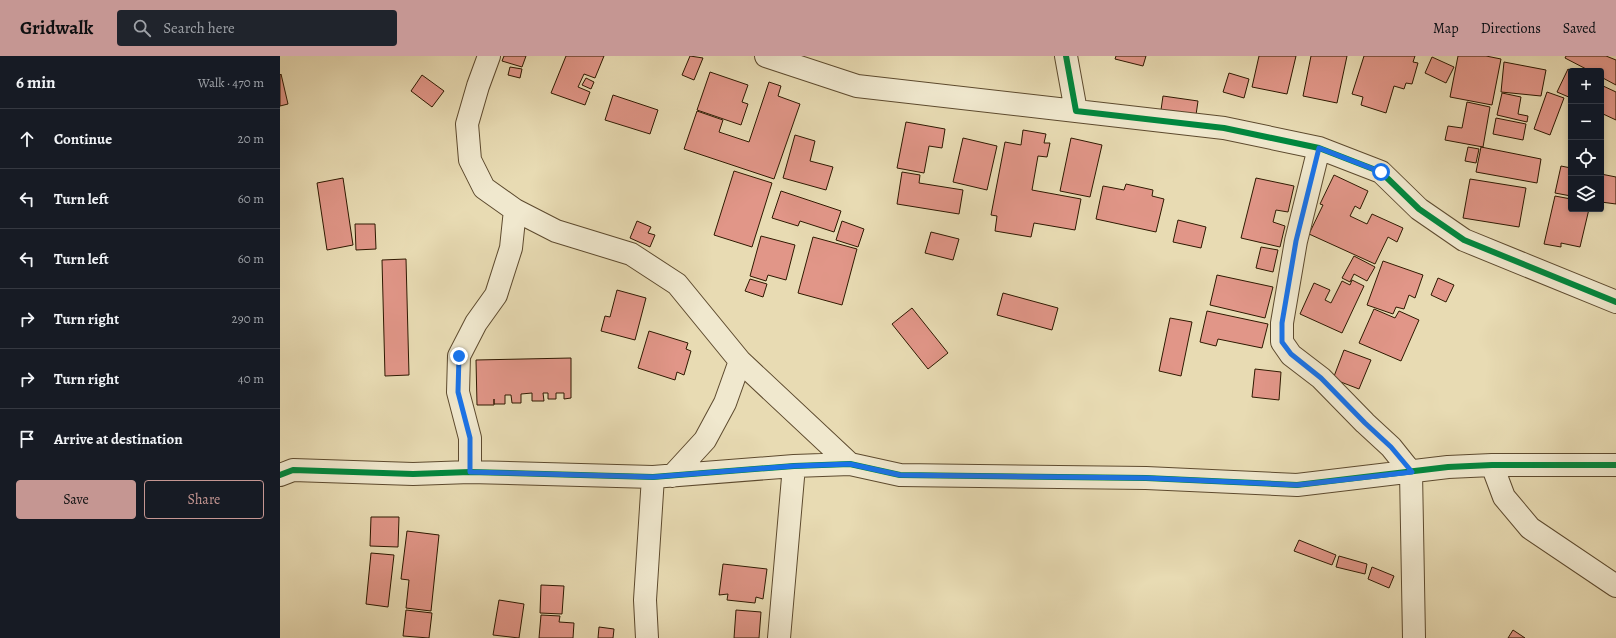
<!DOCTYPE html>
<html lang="en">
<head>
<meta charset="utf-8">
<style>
	body { margin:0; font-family:Alegreya,serif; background:#20242c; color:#f1f3f6 }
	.controls { position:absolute; right:12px; top:12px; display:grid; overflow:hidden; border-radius:4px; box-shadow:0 2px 6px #0003 }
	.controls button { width:36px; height:36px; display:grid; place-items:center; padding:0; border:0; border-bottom:1px solid #363941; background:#171b24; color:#f1f3f6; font:20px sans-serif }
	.stop { position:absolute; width:12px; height:12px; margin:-9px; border:3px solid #1a73e8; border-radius:50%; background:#fff }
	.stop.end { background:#1a73e8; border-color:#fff; box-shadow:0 1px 4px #0008 }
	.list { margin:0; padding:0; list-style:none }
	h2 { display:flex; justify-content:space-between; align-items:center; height:52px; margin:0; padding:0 16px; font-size:17px }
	h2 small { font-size:13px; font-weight:400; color:#9ea1a6 }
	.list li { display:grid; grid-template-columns:26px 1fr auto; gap:12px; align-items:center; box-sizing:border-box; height:60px; padding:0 16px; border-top:1px solid #363941 }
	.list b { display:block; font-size:15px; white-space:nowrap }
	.list em { font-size:13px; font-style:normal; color:#9ea1a6 }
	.actions { display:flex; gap:8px; padding:12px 16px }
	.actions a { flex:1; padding:9px 0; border:1px solid #c59692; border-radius:4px; text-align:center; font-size:14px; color:#c59692 }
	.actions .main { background:#c59692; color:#111 }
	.icon { flex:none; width:22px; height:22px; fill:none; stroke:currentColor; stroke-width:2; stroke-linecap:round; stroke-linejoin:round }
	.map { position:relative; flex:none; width:1336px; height:582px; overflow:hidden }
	header { display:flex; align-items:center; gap:24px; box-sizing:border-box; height:56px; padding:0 20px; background:#c59692; color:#111 }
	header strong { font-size:19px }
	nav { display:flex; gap:22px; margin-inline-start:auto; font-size:14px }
	.search { width:280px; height:36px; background:#20242c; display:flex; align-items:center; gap:10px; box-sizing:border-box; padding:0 14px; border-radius:4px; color:#9ea1a6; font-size:15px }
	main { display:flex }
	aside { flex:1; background:#171b24 }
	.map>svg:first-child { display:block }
	.building { fill:#e19688; stroke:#2f1901 }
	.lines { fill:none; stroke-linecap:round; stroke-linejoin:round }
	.minor-casing { stroke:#5d4a2e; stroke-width:24 }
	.minor { stroke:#f0e8ce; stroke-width:22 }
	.cycleway-casing { stroke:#f0e8ce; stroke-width:8 }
	.cycleway { stroke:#00873e; stroke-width:6 }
	.route { stroke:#1a73e8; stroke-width:5 }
</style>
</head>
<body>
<header>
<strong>Gridwalk</strong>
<div class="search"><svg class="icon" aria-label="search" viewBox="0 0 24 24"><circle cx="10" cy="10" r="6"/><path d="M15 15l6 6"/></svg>Search here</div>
<nav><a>Map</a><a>Directions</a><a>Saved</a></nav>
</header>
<main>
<aside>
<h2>6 min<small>Walk · 470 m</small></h2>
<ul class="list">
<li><svg class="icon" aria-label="ahead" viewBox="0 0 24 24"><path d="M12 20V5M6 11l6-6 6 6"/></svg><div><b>Continue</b></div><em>20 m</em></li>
<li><svg class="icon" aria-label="left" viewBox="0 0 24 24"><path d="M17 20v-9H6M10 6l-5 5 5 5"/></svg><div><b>Turn left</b></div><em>60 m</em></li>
<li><svg class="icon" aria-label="left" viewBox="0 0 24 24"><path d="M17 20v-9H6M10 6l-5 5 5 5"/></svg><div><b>Turn left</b></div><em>60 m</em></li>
<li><svg class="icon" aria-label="right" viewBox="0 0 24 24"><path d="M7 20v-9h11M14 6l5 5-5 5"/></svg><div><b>Turn right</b></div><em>290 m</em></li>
<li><svg class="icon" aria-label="right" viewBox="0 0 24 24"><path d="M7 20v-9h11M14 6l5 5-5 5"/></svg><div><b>Turn right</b></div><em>40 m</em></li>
<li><svg class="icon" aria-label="arrive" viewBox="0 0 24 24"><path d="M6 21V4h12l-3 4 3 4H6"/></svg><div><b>Arrive at destination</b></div></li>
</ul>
<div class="actions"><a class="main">Save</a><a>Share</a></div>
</aside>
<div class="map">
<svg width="1336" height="582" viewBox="0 0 1336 582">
	<rect width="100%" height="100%" fill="#e8dbb3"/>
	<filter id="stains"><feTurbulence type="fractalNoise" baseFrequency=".005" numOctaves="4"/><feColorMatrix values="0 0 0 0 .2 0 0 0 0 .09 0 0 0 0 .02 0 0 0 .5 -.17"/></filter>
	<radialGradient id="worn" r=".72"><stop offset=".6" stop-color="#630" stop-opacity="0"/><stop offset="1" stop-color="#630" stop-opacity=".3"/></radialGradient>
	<!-- building -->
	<path class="building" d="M 224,0 L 246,0 L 242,11 L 222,5 Z
		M 286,0 L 324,0 L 315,22 L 304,18 L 298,31 L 310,36 L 305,49 L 271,37 Z
		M 410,0 L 423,2 L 414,24 L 402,19 Z
		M 836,0 L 866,0 L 863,10 L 835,3 Z
		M 979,0 L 1016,0 L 1007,38 L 972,31 Z
		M 1031,0 L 1067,0 L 1057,47 L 1023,40 Z
		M 1084,0 L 1135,0 L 1133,6 L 1138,7 L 1132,28 L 1126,27 L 1124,33 L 1114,30 L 1106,57 L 1081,49 L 1083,41 L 1072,38 Z
		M 1178,0 L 1206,0 L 1221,3 L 1212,49 L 1170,41 Z
		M 1286,0 L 1326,0 L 1336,4 L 1336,29 L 1321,21 L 1321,15 L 1310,15 L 1285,2 Z
		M 1152,1 L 1174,11 L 1166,27 L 1145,17 Z
		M 1224,6 L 1266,14 L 1261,40 L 1221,36 Z
		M 230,11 L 242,13 L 240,22 L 228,19 Z
		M 1288,13 L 1291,15 L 1291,42 L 1277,36 Z
		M 430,16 L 468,29 L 462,46 L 468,48 L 461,69 L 417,54 Z
		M 949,17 L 969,23 L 964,42 L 943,36 Z
		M 1,18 L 8,48 L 0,50 L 0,19 Z
		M 142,19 L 164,35 L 152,51 L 131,35 Z
		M 306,22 L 314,26 L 311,33 L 302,29 Z
		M 489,26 L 501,30 L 498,40 L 520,48 L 494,123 L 404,93 L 417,55 L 443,64 L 439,76 L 469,86 Z
		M 1321,29 L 1336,36 L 1336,64 L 1321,57 Z
		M 1267,36 L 1284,42 L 1270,79 L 1254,73 Z
		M 1222,37 L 1241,41 L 1238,58 L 1248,60 L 1247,66 L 1217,59 Z
		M 333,39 L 378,54 L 370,78 L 325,64 Z
		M 883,40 L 918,45 L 916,59 L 881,54 Z
		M 1187,46 L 1210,51 L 1203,91 L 1165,84 L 1168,70 L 1182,72 Z
		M 1216,62 L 1246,68 L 1243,84 L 1213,78 Z
		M 626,66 L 665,73 L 662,92 L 649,90 L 644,117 L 617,112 Z
		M 743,74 L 766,78 L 764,87 L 770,87 L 767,101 L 758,100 L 752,134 L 801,143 L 795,174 L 754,167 L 751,181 L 715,175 L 717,160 L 711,159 L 725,86 L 741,89 Z
		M 515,79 L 535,85 L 530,105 L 553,111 L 546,134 L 503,122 Z
		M 683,82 L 717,90 L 707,134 L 673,126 Z
		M 791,82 L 822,89 L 810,141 L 780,135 Z
		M 1188,91 L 1199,93 L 1196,107 L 1185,105 Z
		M 1201,91 L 1261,103 L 1257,127 L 1196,116 Z
		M 1281,110 L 1291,112 L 1291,140 L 1275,137 Z
		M 454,115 L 492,127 L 472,191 L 434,179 Z
		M 622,116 L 640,119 L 639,127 L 683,134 L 679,158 L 617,148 Z
		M 1321,118 L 1336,121 L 1336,148 L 1321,146 Z
		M 1054,119 L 1088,135 L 1080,153 L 1075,150 L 1070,160 L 1087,168 L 1092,158 L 1123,172 L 1117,186 L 1108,181 L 1095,208 L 1029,178 L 1043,149 L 1040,148 Z
		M 63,122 L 73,189 L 47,194 L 37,127 Z
		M 976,122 L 1014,130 L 1008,156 L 996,154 L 993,166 L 1005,170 L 1000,191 L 961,182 Z
		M 1190,123 L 1246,132 L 1239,171 L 1183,162 Z
		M 846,128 L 873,134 L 872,140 L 884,143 L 876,176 L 816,163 L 823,130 L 844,134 Z
		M 501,135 L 561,155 L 554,176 L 520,165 L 518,170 L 492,162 Z
		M 1275,140 L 1291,143 L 1291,153 L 1309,153 L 1300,191 L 1281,187 L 1281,191 L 1264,188 Z
		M 898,164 L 926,171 L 921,192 L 893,186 Z
		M 357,165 L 371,171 L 368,177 L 375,179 L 370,191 L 350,182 Z
		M 562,165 L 584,173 L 578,191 L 556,184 Z
		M 75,168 L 95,168 L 96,193 L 76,194 Z
		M 651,176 L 679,183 L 673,204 L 645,197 Z
		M 481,180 L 515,189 L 506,224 L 488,219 L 486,225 L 470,220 Z
		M 533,181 L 577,193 L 562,249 L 518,237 Z
		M 981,191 L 998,194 L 993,216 L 976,212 Z
		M 1074,200 L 1095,211 L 1087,225 L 1074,218 L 1070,226 L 1062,222 Z
		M 126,203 L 129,319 L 105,320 L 102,204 Z
		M 1103,205 L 1143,219 L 1135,242 L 1129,239 L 1124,253 L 1116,251 L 1113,258 L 1087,249 Z
		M 937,219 L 993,231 L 985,262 L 930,249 Z
		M 1158,222 L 1174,229 L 1166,246 L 1151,239 Z
		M 470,223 L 487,228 L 483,241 L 465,235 Z
		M 1072,224 L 1084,230 L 1062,277 L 1020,258 L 1034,227 L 1050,234 L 1045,244 L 1051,247 L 1062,225 L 1070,229 Z
		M 337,234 L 366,242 L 355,284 L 321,275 L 325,260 L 330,261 Z
		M 723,237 L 778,252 L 772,274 L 717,259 Z
		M 632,252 L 668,297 L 648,313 L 612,268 Z
		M 1094,253 L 1115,262 L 1119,255 L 1139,264 L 1121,305 L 1079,287 Z
		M 927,255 L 988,268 L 982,292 L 938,283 L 936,290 L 920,286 Z
		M 890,262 L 912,266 L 901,320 L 879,315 Z
		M 369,275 L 408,287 L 406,293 L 411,295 L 404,319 L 397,316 L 395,324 L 358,312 Z
		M 1064,294 L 1091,304 L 1079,333 L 1053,323 Z
		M 291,302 L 291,342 L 284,343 L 284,337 L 276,337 L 276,343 L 268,343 L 268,337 L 263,337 L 264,345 L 252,345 L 252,337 L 241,338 L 241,347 L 232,347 L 231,339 L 225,339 L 225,348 L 214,348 L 214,343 L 214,349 L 197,349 L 196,304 Z
		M 975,313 L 1001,316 L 999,344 L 972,341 Z
		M 91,461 L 119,461 L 118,491 L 90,490 Z
		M 127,475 L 159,479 L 151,555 L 126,552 L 129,524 L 121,523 Z
		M 1019,484 L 1056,499 L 1052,509 L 1014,495 Z
		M 91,497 L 114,499 L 108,551 L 86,548 Z
		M 1059,500 L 1087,508 L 1085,518 L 1056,511 Z
		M 443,508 L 487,513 L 483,543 L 476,541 L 475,547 L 447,544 L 448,538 L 439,539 Z
		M 1092,511 L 1114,520 L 1109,532 L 1088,523 Z
		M 261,529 L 284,530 L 282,558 L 260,557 Z
		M 219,544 L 244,548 L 239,582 L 213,579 Z
		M 126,554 L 152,557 L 149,582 L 123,580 Z
		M 456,554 L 481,556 L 479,582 L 454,582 Z
		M 261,559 L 280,560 L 279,566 L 294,567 L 293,582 L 259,582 Z
		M 319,571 L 334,573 L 333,582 L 318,582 Z
		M 1233,574 L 1245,582 L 1228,582 Z"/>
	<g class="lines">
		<!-- minor casing -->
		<g class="minor-casing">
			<path id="minor" d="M 209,0 L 198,30 L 187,68 L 190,104 L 204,132 L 235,154 L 276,175 L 351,198 L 397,228 L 460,305 L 570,408
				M 486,0 L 577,30 L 796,55
				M 786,0 L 796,55 L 944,72 L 1039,92 L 1101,116 L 1139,153 L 1184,184 L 1336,246
				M 1039,92 L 1016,185 L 1002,267 L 1002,286 L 1011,299 L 1041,322 L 1085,367 L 1111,391 L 1131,416 L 1134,582
				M 1212,409 L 1224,441 L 1250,472 L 1336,530
				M 190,416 L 190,382 L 178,336 L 179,300 L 196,267 L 216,239 L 231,192 L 235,154
				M 0,419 L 13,414 L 133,418 L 190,416 L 373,421 L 514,410 L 570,408 L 620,419 L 866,422 L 1017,429 L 1168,411 L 1212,409 L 1336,409
				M 392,420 L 425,384 L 445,347 L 460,305
				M 367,582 L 365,544 L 373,421
				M 499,582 L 514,410"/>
		</g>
		<!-- minor -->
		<use href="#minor" class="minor"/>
		<!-- cycleway casing -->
		<g class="cycleway-casing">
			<path id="cycleway" d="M 786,0 L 796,55 L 944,72 L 1039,92 L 1101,116 L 1139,153 L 1184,184 L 1336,246
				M 0,419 L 13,414 L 133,418 L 190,416 L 373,421 L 514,410 L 570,408 L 620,419 L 866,422 L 1017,429 L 1168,411 L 1212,409 L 1336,409"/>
		</g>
		<!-- cycleway -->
		<use href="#cycleway" class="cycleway"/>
	</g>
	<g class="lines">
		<!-- route -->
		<path class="route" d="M 179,300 L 178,336 L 190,382 L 190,416 L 373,421 L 514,410 L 570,408 L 620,419 L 866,422 L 1017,429 L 1132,416 L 1111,391 L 1085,367 L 1041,322 L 1011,298 L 1002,286 L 1002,267 L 1016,185 L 1039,92 L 1101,116"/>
	</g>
	<rect width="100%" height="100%" filter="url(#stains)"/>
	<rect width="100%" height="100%" fill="url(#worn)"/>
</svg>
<div class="controls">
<button>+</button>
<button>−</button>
<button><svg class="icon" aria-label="locate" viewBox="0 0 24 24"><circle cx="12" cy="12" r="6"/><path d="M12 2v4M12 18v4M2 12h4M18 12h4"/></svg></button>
<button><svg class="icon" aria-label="layers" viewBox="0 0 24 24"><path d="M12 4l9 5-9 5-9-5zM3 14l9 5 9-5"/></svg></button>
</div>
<div class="stop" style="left:1101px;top:116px"></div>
<div class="stop end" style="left:179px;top:300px"></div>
</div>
</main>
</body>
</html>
